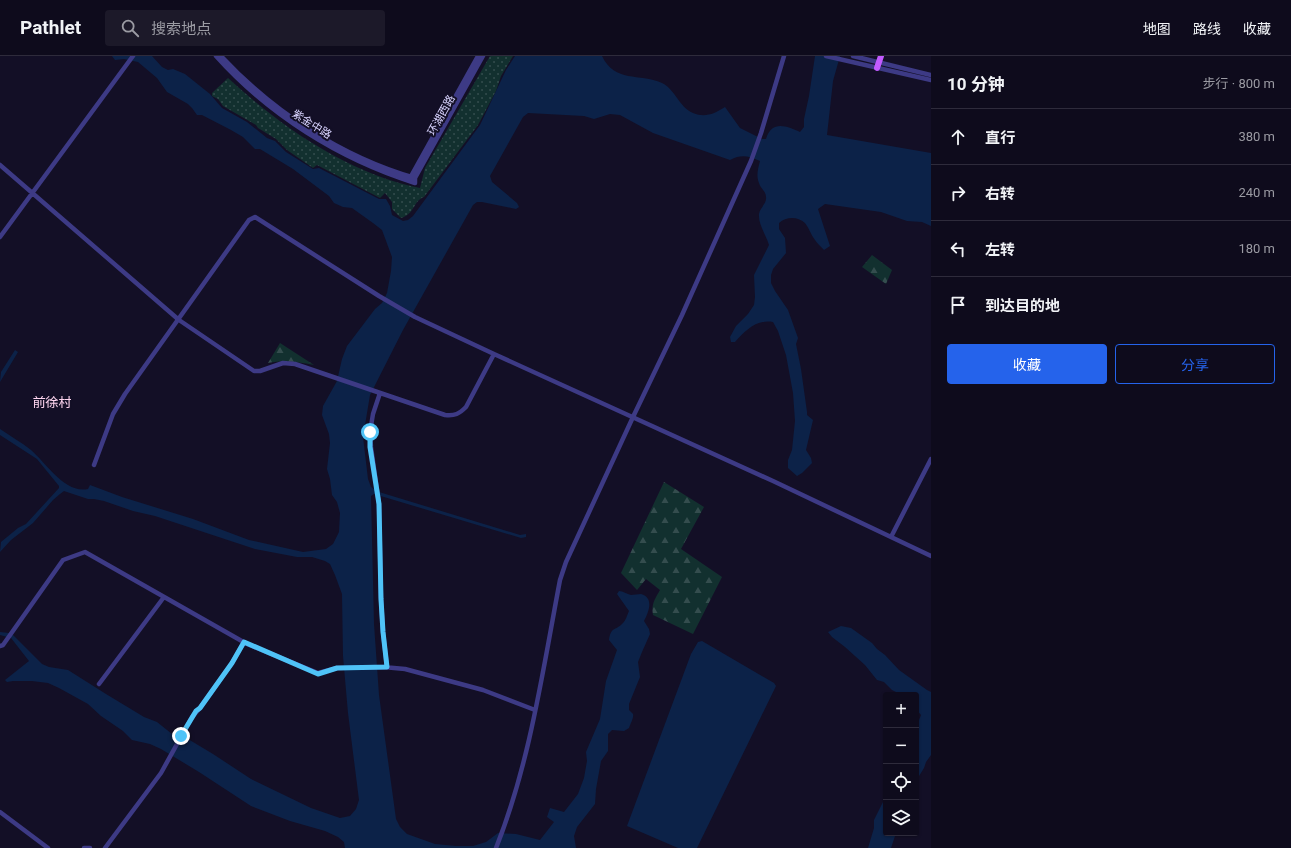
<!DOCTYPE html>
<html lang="zh">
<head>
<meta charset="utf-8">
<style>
	body { margin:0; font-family:Roboto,"Noto Sans SC",sans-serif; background:#1c1929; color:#f1f3f6 }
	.controls { position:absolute; right:12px; bottom:12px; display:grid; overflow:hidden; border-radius:4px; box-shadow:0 1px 3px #0004 }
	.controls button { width:36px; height:36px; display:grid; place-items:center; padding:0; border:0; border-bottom:1px solid #2e2b3b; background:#0e0b1c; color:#f1f3f6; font:20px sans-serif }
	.stop { position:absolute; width:12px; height:12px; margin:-9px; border:3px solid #4fc3f7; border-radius:50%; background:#fff }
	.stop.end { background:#4fc3f7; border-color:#fff; box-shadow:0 1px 4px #0008 }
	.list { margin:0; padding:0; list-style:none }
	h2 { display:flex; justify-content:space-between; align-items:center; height:52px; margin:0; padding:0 16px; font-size:17px }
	h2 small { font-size:13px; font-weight:400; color:#9b9ba3 }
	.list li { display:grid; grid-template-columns:26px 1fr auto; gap:12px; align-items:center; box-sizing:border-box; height:56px; padding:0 16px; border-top:1px solid #2e2b3b }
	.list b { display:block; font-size:15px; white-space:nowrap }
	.list em { font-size:13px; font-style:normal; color:#9b9ba3 }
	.actions { display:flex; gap:8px; padding:12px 16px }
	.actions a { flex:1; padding:9px 0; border:1px solid #2563eb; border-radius:4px; text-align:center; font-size:14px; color:#2563eb }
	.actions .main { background:#2563eb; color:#fff }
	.icon { flex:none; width:22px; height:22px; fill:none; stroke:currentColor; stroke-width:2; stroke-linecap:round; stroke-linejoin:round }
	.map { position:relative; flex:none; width:931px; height:792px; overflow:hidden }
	header { display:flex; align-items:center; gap:24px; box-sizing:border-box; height:56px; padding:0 20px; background:#0e0b1c; border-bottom:1px solid #2e2b3b }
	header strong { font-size:19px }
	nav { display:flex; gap:22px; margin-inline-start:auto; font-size:14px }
	.search { width:280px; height:36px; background:#1c1929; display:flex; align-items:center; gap:10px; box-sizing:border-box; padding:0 14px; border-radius:4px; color:#9b9ba3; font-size:15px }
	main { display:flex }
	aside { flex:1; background:#0e0b1c }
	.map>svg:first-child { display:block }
	.forest { fill:url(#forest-firs) }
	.park { fill:url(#park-dots) }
	.water { fill:#0c2248 }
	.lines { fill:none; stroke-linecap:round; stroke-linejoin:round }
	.minor { stroke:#3d3a85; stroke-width:4.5 }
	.major { stroke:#c25bff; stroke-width:6 }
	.route { stroke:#4fc3f7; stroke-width:5 }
	.labels { text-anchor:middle; stroke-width:4; stroke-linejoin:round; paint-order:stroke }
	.street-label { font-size:11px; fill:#d9d4ff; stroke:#130f26 }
	.quarter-label { font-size:13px; fill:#ffd6f0; stroke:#130f26 }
</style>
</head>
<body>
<header>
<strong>Pathlet</strong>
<div class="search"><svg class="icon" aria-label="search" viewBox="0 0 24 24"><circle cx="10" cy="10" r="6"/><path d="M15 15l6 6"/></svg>搜索地点</div>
<nav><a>地图</a><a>路线</a><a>收藏</a></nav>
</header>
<main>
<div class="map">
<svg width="931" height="792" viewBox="0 0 931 792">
	<defs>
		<pattern id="forest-firs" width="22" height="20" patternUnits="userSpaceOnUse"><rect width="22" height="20" fill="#12302f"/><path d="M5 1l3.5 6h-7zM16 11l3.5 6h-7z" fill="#344d4e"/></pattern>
		<pattern id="park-dots" width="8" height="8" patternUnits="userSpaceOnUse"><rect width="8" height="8" fill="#12302f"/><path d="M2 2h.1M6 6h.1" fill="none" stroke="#344d4e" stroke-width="1.8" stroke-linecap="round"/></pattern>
	</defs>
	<rect width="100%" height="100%" fill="#130f26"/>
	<!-- forest -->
	<path class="forest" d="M 872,199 L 892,214 L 886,228 L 862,211 Z
		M 280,287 L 314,309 C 298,306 284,304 268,307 Z
		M 664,426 L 704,451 L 681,493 L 722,521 L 693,578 L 653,559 C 651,548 655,543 660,534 L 646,523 L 637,534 L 621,517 Z"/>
	<!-- park -->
	<path class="park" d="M 490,0 L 513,0 L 501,20 L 496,35 L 478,69 L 424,141 C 413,145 415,158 401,162 L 392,153 L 392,146 L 385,137 L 380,142 L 317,109 L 313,112 L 287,94 L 276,83 L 258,72 L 256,69 L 223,50 L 218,43 L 212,40 L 212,37 L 228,22 C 281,71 349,118 420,132 L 425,112 Z"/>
	<!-- water -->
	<path class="water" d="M 112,0 L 152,0 L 162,11 L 168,14 L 173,13 L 185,18 L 210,38 L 222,52 L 247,66 L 267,82 L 275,85 L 286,96 L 313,113 L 319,112 L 379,143 L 386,143 L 390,150 L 392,159 L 403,165 L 408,164 L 413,160 L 480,69 L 506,14 L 515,0 L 602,0 C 615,27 639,17 662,27 C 675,33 679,51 693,57 C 705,62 714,58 725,51 L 740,72 L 762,83 L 766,83 C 772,64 786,70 800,76 L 804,71 L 804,63 L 809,40 L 815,0 L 840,0 L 833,25 L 827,79 L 931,97 L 931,170 L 922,166 L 907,165 L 881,156 L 825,148 L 818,153 L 830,190 L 824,194 C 821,191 817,187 815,184 C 811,179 809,172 805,167 C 797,160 786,161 779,167 L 779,173 L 785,182 L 786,197 L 773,213 L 771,219 L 771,227 L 775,235 L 788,254 L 798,282 L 796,288 L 801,313 L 807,356 L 807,359 L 813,364 L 806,394 L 811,402 L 812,407 L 802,417 L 797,420 L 788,412 L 788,404 L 792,394 L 795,365 L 793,337 L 786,299 L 778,275 L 773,266 C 756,263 745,275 735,286 L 731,286 L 730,281 L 736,270 L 748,258 L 754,249 L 755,241 L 754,219 L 769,189 C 766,179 758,168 759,158 C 760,151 767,148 766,141 C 766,135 760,132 759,127 C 756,120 758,112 760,105 C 748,100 742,98 730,104 L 653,77 L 620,59 L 610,58 L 594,63 L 584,60 L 528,57 L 523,61 L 490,120 L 492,126 L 517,147 L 519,151 L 516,153 L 482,146 L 477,146 L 473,149 L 403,274 L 370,339 L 363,381 L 368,423 L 371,431 L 379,436 L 520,479 L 526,478 L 526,481 L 521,482 L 374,438 L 371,440 L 374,568 L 379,639 L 396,763 L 400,771 L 407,778 L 435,788 L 456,790 L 473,790 L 486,786 L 498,777 L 516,778 L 540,784 L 554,766 L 547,761 L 550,752 L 564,756 L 578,738 L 584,722 L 587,705 L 586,696 L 600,663 L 606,625 L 617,594 L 609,584 C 611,570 616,575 623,567 C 626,564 627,559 629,555 L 617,538 L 619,535 C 623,535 627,538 631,539 C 634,539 638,538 641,538 C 655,542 648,557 644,565 L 649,573 L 650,578 L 642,596 L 638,606 L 640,621 L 629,648 L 629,654 L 633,658 C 634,662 630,668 629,672 L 624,675 L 612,674 L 608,678 L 608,695 L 601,705 L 596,733 L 595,748 L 577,771 L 574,780 L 576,792 L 345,792 L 344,786 L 338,781 L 325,775 L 290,765 L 251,750 L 199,716 L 161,693 L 150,688 L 132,684 L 123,675 L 101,660 L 88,648 L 59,632 L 48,627 L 32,625 L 13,625 L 7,626 L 5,624 L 29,605 L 11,582 L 0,579 L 0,576 L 9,577 L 13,579 L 42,608 L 49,611 L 68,614 L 106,638 L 144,661 L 157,666 L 172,678 L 182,682 L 188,683 L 213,698 L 251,723 L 311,752 L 340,762 L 350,760 L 356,753 L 359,744 L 348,657 L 343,600 L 342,538 L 335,519 L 330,508 L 325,505 L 312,501 L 297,501 L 255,493 L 155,460 L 133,455 L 104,445 L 94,443 L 88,443 L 64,435 L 60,438 L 53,444 L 33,467 L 11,484 L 0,496 L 1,486 L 18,472 L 26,468 L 59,432 L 59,430 L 37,403 L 0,379 L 0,373 C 10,380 21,386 31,394 C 46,407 65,438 88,433 L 90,429 L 122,441 L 193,463 L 249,484 L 303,496 L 326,493 L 333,488 L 339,476 L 340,457 L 337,446 L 332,439 L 330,423 L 327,413 L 330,387 L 329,378 L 322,359 L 323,350 L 337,325 L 342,303 L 347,290 L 375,253 L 382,247 L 387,237 L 391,215 L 392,201 L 382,174 L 373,167 L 352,152 L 343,151 L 334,147 L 329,140 L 293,113 L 260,93 L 255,93 L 243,81 L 231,74 L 202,59 L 197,59 L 192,52 L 188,48 L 167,36 L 157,22 L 138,6 L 124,3 L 115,4 Z
		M 15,294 L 18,296 L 0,326 L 1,316 Z
		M 841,570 L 851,572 L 872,587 L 877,593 L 885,599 L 899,614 L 927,634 L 931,636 L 931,699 L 926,706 L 924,712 L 916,725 L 916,672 L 921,659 L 916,653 L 916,639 L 902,639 L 892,634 L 884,626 L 877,624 L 865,609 L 845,591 L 832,581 L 828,576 Z
		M 702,585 L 774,627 L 776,630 L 697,792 L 678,792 L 627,770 L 691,598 L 698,586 Z
		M 886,740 L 886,777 L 896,777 L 891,792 L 868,792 L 874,772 L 874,764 Z"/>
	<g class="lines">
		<!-- minor -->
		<path class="minor" d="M 216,0 C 269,59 339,103 415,127 L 415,122 L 483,0
			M 221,0 C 273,56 342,101 415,122
			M 826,0 L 931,24
			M 853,0 L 931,19
			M 0,109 L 179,264 L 254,315 L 260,315 L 283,307 L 295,308 L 445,359 C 455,360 459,358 466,351 L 494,298 L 773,425 L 931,500
			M 410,122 L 478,0
			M 0,181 L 133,0
			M 380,337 L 373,358 L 370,376 L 371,391 L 379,448 L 381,543 L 383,576 L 387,611
			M 94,409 L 113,358 L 125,338 L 249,164 L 255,161 L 379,240 L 415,261 L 494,298
			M 891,481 L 931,403
			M 0,590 L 3,589 L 63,504 L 85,496 L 247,588 L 318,617 L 337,612 L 383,611 L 405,613 L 483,634 L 535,654
			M 99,628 L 164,541
			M 0,756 L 48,792
			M 84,792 L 90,792
			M 105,792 L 161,717 L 192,661 L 200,652 L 232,607 L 244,586
			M 496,792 C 530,707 543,613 560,524 L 566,506 L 633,361 L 682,259 L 751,105 L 761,77 L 784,0"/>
		<!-- major -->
		<path class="major" d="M 877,12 L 881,0"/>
	</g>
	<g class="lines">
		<!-- route -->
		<path class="route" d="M 181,680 L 196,655 L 200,652 L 232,607 L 244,586 L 318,618 L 337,612 L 387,611 L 383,576 L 381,543 L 379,448 L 370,391 L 370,376"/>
	</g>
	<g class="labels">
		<!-- street labels -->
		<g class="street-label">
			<text transform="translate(441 59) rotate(-61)" y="4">环湖西路</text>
			<text transform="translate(312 68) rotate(32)" y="4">紫金中路</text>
		</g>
		<!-- quarter labels -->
		<g class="quarter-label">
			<text x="52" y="351">前徐村</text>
		</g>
	</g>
</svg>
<div class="controls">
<button>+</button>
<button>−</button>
<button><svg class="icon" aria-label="locate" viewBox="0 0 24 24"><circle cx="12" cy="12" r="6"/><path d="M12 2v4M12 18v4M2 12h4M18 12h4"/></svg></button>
<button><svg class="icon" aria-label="layers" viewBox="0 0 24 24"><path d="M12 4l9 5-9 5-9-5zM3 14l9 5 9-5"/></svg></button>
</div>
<div class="stop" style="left:370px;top:376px"></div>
<div class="stop end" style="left:181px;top:680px"></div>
</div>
<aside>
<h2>10 分钟<small>步行 · 800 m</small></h2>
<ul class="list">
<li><svg class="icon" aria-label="ahead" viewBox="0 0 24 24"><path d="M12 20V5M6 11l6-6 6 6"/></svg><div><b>直行</b></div><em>380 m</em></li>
<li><svg class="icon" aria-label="right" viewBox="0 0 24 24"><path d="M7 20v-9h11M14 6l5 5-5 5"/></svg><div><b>右转</b></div><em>240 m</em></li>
<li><svg class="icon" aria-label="left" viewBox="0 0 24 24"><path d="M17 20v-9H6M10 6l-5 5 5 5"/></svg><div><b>左转</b></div><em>180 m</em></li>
<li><svg class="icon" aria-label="arrive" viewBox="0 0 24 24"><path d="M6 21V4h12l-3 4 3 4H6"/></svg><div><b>到达目的地</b></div></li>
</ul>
<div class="actions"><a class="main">收藏</a><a>分享</a></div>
</aside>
</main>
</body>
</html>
